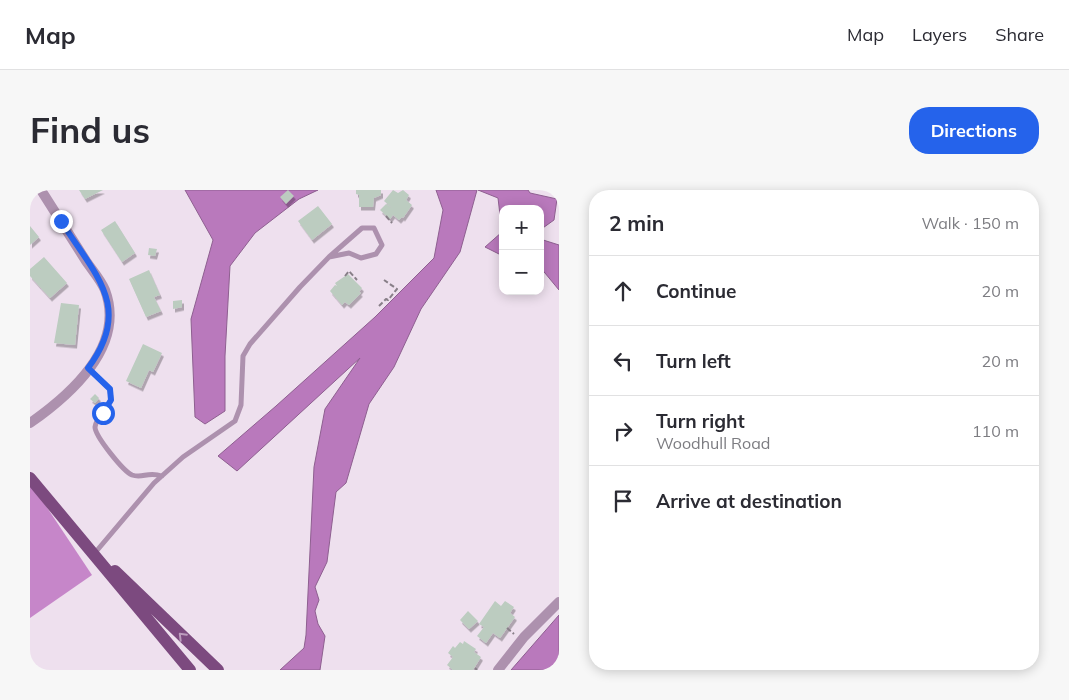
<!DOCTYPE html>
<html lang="en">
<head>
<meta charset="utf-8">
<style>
	body { margin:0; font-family:Mulish,sans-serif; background:#f7f7f7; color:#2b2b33 }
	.controls { position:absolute; right:15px; top:15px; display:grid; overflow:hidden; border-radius:10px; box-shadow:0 2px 12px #0003 }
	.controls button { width:45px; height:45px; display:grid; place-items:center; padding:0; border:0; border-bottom:1px solid #e1e1e2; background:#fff; color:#2b2b33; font:25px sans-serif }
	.stop { position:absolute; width:15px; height:15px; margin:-11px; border:4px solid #2563eb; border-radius:50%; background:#fff }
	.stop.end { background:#2563eb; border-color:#fff; box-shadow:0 1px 5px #0008 }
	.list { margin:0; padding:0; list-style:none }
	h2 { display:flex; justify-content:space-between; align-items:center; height:65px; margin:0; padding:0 20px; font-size:21px }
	h2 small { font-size:16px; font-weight:400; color:#7c7c81 }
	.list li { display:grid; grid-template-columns:32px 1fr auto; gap:15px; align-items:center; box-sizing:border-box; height:70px; padding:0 20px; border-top:1px solid #e1e1e2 }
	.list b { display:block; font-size:19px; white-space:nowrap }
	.list p { margin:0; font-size:16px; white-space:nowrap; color:#7c7c81 }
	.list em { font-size:16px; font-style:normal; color:#7c7c81 }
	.icon { flex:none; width:28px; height:28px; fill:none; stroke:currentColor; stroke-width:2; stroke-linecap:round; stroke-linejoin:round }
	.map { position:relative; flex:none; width:529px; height:480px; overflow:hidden; border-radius:20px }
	header { display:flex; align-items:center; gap:30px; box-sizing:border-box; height:70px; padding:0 25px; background:#fff; border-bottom:1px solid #e1e1e2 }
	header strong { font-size:24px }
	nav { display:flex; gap:28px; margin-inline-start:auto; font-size:18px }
	.intro { display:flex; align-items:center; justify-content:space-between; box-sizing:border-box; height:120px; padding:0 30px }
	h1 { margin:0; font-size:35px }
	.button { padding:12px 22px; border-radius:20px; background:#2563eb; color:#fff; font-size:18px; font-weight:700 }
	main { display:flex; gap:30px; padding:0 30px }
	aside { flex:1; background:#fff; border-radius:20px; box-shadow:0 2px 12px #0003 }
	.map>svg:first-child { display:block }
	.forest { fill:#c686c9 }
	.water { fill:#b979bc; stroke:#8e5f90 }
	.building { fill:#bcccc0; filter:url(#shadow) }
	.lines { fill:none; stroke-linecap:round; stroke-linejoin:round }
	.path { stroke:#887f88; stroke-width:2; stroke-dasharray:5 2.5; stroke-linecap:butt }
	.lane { stroke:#ad91ae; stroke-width:5 }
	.street { stroke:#ad91ae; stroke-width:10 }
	.primary { stroke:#7c4a7f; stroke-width:12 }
	.oneway { stroke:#bc9cbd }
	.route { stroke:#2563eb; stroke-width:6 }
</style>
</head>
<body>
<header>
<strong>Map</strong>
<nav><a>Map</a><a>Layers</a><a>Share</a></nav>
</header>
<div class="intro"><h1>Find us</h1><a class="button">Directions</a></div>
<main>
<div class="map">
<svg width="529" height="480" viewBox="0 0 529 480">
	<defs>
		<filter id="shadow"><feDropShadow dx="2" dy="3.5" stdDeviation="0" flood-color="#0004"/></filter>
	</defs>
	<rect width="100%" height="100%" fill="#eee0ee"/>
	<!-- forest -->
	<path class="forest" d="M 0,292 L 62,385 L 0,428 Z"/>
	<!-- water -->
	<path class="water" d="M 155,0 L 288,0 L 269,9 L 225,43 L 200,76 L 195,166 L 195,221 L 175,234 L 165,227 L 161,129 L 183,50 Z
		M 406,0 L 447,0 L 430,62 L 391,119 L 364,177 L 339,214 L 316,293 L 306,302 L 297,372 L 285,397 L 289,410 L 285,421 L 288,434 L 295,446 L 290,480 L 250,480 L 274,458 L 276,445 L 284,277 L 295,219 L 330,168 L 207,281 L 188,266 L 246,216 L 345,127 L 404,68 L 413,20 Z
		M 448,0 L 498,0 L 500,3 L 527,9 L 524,30 L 510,40 L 510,19 L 473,19 L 473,66 L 455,57 L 472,42 L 468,8 Z
		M 510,49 L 529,55 L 529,100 L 510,77 Z
		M 529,425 L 529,480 L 481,480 Z"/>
	<!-- building -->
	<path class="building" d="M 49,0 L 73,0 L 55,9 Z
		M 258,0 L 264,6 L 256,14 L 250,7 Z
		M 326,0 L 351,0 L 351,5 L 344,8 L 343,17 L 329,17 L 329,5 L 326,4 Z
		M 363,0 L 368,3 L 373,0 L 379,5 L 376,10 L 382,15 L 373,28 L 372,27 L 369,30 L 363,25 L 360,29 L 350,20 L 356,14 L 362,18 L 354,11 Z
		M 288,16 L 302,34 L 282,50 L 268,31 Z
		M 85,31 L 105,63 L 92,72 L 71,40 Z
		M 0,36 L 9,47 L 0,55 Z
		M 119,58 L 127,59 L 125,66 L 118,65 Z
		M 14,67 L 37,93 L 20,108 L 0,86 L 0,79 Z
		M 119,80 L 130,105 L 124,107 L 131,121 L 116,127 L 99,89 Z
		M 318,84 L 332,98 L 329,102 L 331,103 L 319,115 L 315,112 L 312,115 L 300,101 L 305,95 L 307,96 L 305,93 Z
		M 152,110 L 152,117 L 143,119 L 143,111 Z
		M 31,113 L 49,115 L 45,155 L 24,153 Z
		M 113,154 L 132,163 L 123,182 L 119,180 L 111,198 L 96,191 Z
		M 65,204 L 69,208 L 65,213 L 60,209 Z
		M 465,411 L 471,416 L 475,411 L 484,417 L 480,423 L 485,427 L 470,448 L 463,443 L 456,453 L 447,446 L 454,437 L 449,434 Z
		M 438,421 L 448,431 L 439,439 L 430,430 Z
		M 434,451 L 446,459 L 444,462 L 451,467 L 443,480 L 423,480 L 417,475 L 423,467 L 418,463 L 423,456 L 425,458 L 430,452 L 433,454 Z"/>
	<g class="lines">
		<!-- path -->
		<path class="path" d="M 356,26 L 362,33
			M 315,86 L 319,81 L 327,90
			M 349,116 L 356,109 L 358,110 L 367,99 L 354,90
			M 477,438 L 484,444
			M 445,478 L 447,480"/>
		<!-- lane -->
		<path class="lane" d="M 58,178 L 80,199 L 81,210 C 77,217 66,228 65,237 C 65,246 93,281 102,285 C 113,289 117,281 132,286
			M 64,364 L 124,293 L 153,267 L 205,231 L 211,215 L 213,166 L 220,154 L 270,97 L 299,67 L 319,63 L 331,68 L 346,64 L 352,55 L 344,38 L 332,38 L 299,67"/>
		<!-- street -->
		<path class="street" d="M 0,233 C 40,205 96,156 75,100 C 71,90 62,80 56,71 C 41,47 26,24 11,0
			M 468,480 L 494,447 L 529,412"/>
		<!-- primary -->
		<path class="primary" d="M 0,288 L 160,480
			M 85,381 L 188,480"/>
	</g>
	<!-- one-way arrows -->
	<defs><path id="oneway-chevron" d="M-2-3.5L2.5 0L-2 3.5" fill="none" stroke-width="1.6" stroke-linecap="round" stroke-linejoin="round" transform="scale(1.25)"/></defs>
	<use class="oneway" href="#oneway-chevron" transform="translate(152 446) rotate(-135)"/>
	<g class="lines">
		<!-- route -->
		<path class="route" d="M 31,31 C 64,84 104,117 58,178 L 80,199 L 81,210 L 73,223"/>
	</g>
</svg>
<div class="controls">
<button>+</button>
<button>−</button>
</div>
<div class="stop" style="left:73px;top:223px"></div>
<div class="stop end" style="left:31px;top:31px"></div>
</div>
<aside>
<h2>2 min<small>Walk · 150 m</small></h2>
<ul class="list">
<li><svg class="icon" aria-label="ahead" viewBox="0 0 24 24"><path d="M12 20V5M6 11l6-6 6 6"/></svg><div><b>Continue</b></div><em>20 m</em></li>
<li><svg class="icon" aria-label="left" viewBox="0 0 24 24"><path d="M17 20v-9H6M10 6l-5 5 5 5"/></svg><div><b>Turn left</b></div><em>20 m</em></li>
<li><svg class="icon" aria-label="right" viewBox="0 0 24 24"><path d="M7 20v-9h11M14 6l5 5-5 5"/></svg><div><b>Turn right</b><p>Woodhull Road</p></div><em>110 m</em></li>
<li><svg class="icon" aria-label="arrive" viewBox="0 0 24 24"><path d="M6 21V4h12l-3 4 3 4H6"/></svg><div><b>Arrive at destination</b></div></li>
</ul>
</aside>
</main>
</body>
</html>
